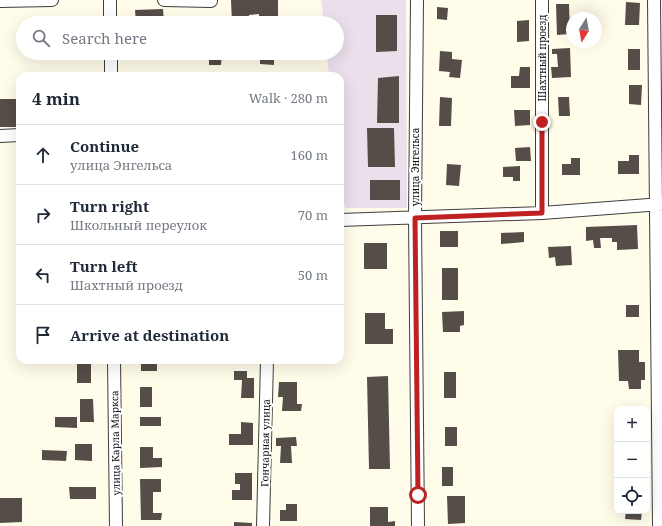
<!DOCTYPE html>
<html lang="en">
<head>
<meta charset="utf-8">
<style>
	body { margin:0; font-family:"Noto Serif",serif; background:#f2f2f3; color:#1f2937 }
	.controls { position:absolute; right:12px; bottom:12px; display:grid; overflow:hidden; border-radius:8px; box-shadow:0 4px 16px #0002 }
	.controls button { width:36px; height:36px; display:grid; place-items:center; padding:0; border:0; border-bottom:1px solid #e0e1e3; background:#fff; color:#1f2937; font:20px sans-serif }
	.compass { position:absolute; left:566px; top:12px; width:36px; height:36px; border-radius:50%; background:#fff; box-shadow:0 4px 16px #0002; rotate:191deg }
	.stop { position:absolute; width:12px; height:12px; margin:-9px; border:3px solid #bf2122; border-radius:50%; background:#fff }
	.stop.end { background:#bf2122; border-color:#fff; box-shadow:0 1px 4px #0008 }
	.list { margin:0; padding:0; list-style:none }
	h2 { display:flex; justify-content:space-between; align-items:center; height:52px; margin:0; padding:0 16px; font-size:17px }
	h2 small { font-size:13px; font-weight:400; color:#747a83 }
	.list li { display:grid; grid-template-columns:26px 1fr auto; gap:12px; align-items:center; box-sizing:border-box; height:60px; padding:0 16px; border-top:1px solid #e0e1e3 }
	.list b { display:block; font-size:15px; white-space:nowrap }
	.list p { margin:0; font-size:13px; white-space:nowrap; color:#747a83 }
	.list em { font-size:13px; font-style:normal; color:#747a83 }
	.icon { flex:none; width:22px; height:22px; fill:none; stroke:currentColor; stroke-width:2; stroke-linecap:round; stroke-linejoin:round }
	.map { position:relative; flex:none; width:662px; height:526px; overflow:hidden }
	.search { position:absolute; background:#fff; box-shadow:0 4px 16px #0002; left:16px; top:16px; width:328px; height:44px; display:flex; align-items:center; gap:10px; box-sizing:border-box; padding:0 14px; border-radius:22px; color:#747a83; font-size:15px }
	.panel { position:absolute; background:#fff; box-shadow:0 4px 16px #0002; left:16px; top:72px; width:328px; height:292px; border-radius:12px }
	.map>svg:first-child { display:block }
	.industrial { fill:#eadfeb }
	.building { fill:#544d48 }
	.lines { fill:none; stroke-linecap:round; stroke-linejoin:round }
	.minor-casing { stroke:#3f3f3f; stroke-width:14 }
	.minor { stroke:#fff; stroke-width:12 }
	.route { stroke:#bf2122; stroke-width:5 }
	.labels { text-anchor:middle; stroke-width:4; stroke-linejoin:round; paint-order:stroke }
	.street-label { font-size:10px; fill:#0c0c0c; stroke:#fff }
</style>
</head>
<body>
<div class="map">
<svg width="662" height="526" viewBox="0 0 662 526">
	<rect width="100%" height="100%" fill="#fffcea"/>
	<!-- industrial -->
	<path class="industrial" d="M 321,0 L 406,0 L 407,208 L 345,208 L 340,170 L 340,76 L 329,76 L 327,53 L 337,53 L 337,23 L 324,23 Z"/>
	<!-- building -->
	<path class="building" d="M 231,0 L 278,0 L 278,23 L 259,23 L 259,14 L 249,15 L 249,23 L 232,23 Z
		M 626,2 L 640,3 L 639,25 L 625,25 Z
		M 556,4 L 569,4 L 570,34 L 557,35 Z
		M 437,7 L 448,8 L 447,20 L 437,19 Z
		M 163,9 L 164,23 L 136,23 L 135,10 Z
		M 376,15 L 397,15 L 397,51 L 376,52 Z
		M 529,20 L 529,41 L 517,42 L 517,21 Z
		M 570,48 L 571,77 L 552,78 L 551,67 L 558,67 L 557,54 L 552,54 L 552,49 Z
		M 628,49 L 640,49 L 640,70 L 628,70 Z
		M 440,51 L 452,52 L 452,59 L 462,60 L 460,78 L 449,77 L 450,72 L 439,71 Z
		M 137,53 L 158,53 L 159,58 L 137,59 Z
		M 209,53 L 222,53 L 221,65 L 209,65 Z
		M 233,53 L 250,53 L 251,60 L 233,60 Z
		M 260,53 L 274,53 L 274,65 L 260,64 Z
		M 520,67 L 530,67 L 530,88 L 511,88 L 511,76 L 519,76 Z
		M 399,76 L 399,123 L 377,123 L 378,78 Z
		M 629,85 L 642,85 L 641,105 L 629,104 Z
		M 440,97 L 452,98 L 451,126 L 439,126 Z
		M 558,97 L 569,97 L 570,116 L 559,116 Z
		M 0,99 L 20,99 L 20,127 L 0,127 Z
		M 514,110 L 530,110 L 530,125 L 515,126 Z
		M 367,128 L 394,128 L 395,167 L 368,167 Z
		M 530,147 L 531,161 L 516,161 L 515,148 Z
		M 629,155 L 639,155 L 639,174 L 618,174 L 618,161 L 629,161 Z
		M 571,158 L 580,158 L 580,175 L 562,175 L 562,164 L 571,164 Z
		M 447,164 L 461,165 L 459,186 L 446,185 Z
		M 520,166 L 520,181 L 513,181 L 513,177 L 503,177 L 503,167 Z
		M 370,180 L 400,180 L 400,200 L 370,200 Z
		M 637,225 L 638,249 L 617,250 L 617,242 L 612,242 L 612,238 L 600,238 L 601,248 L 594,248 L 593,240 L 586,241 L 586,227 Z
		M 440,231 L 458,231 L 458,247 L 440,247 Z
		M 524,232 L 524,242 L 501,244 L 501,233 Z
		M 364,243 L 387,243 L 387,269 L 364,269 Z
		M 571,246 L 572,265 L 556,266 L 555,257 L 549,258 L 548,247 Z
		M 442,268 L 458,268 L 458,300 L 442,300 Z
		M 626,305 L 639,305 L 639,317 L 626,317 Z
		M 464,311 L 464,325 L 460,326 L 460,332 L 443,332 L 442,312 Z
		M 365,313 L 385,313 L 385,329 L 393,329 L 393,344 L 365,344 Z
		M 618,350 L 639,350 L 639,362 L 645,362 L 645,380 L 641,380 L 641,389 L 629,389 L 628,381 L 619,381 Z
		M 141,360 L 157,360 L 157,371 L 141,371 Z
		M 91,363 L 91,383 L 77,383 L 77,364 Z
		M 234,371 L 247,371 L 247,378 L 254,378 L 254,398 L 241,398 L 242,380 L 234,380 Z
		M 444,372 L 456,372 L 456,398 L 444,398 Z
		M 388,376 L 390,469 L 369,469 L 367,377 Z
		M 279,382 L 297,382 L 297,404 L 302,404 L 301,411 L 282,411 L 283,397 L 278,397 Z
		M 140,387 L 152,387 L 152,407 L 140,407 Z
		M 80,399 L 93,399 L 94,422 L 80,422 Z
		M 632,407 L 641,407 L 641,409 L 632,409 Z
		M 55,417 L 77,417 L 77,428 L 55,427 Z
		M 140,417 L 161,417 L 161,426 L 140,426 Z
		M 241,422 L 253,423 L 253,445 L 229,445 L 229,434 L 241,434 Z
		M 445,427 L 457,427 L 457,446 L 445,446 Z
		M 296,437 L 297,446 L 291,446 L 292,463 L 280,463 L 281,446 L 276,446 L 276,438 Z
		M 75,444 L 92,444 L 92,461 L 75,460 Z
		M 140,447 L 153,447 L 153,458 L 162,458 L 162,467 L 140,468 Z
		M 42,450 L 67,451 L 66,461 L 42,460 Z
		M 442,467 L 453,467 L 453,486 L 442,486 Z
		M 235,473 L 252,473 L 252,500 L 232,500 L 232,490 L 240,490 L 240,484 L 235,484 Z
		M 140,479 L 161,479 L 161,492 L 153,492 L 153,513 L 162,513 L 161,520 L 141,520 Z
		M 69,487 L 96,487 L 96,499 L 70,499 Z
		M 447,496 L 465,496 L 465,523 L 448,524 Z
		M 0,498 L 22,498 L 22,522 L 0,523 Z
		M 286,504 L 297,504 L 297,521 L 280,521 L 280,510 L 286,510 Z
		M 370,507 L 388,507 L 388,522 L 395,521 L 395,526 L 370,526 Z
		M 626,511 L 642,511 L 641,520 L 625,519 Z
		M 234,522 L 252,523 L 252,526 L 234,526 Z"/>
	<g class="lines">
		<!-- minor casing -->
		<g class="minor-casing">
			<path id="minor" d="M 110,0 L 110,23
				M 164,0 L 211,1
				M 417,0 L 415,218 L 418,526
				M 542,0 L 542,213
				M 654,0 L 659,526
				M 0,1 L 52,0
				M 111,53 L 111,76
				M 0,136 L 20,135
				M 340,220 L 542,213 L 662,204
				M 114,360 L 116,526
				M 263,526 L 267,360"/>
		</g>
		<!-- minor -->
		<use href="#minor" class="minor"/>
	</g>
	<g class="lines">
		<!-- route -->
		<path class="route" d="M 418,495 L 415,218 L 542,213 L 542,122"/>
	</g>
	<g class="labels">
		<!-- street labels -->
		<g class="street-label">
			<text transform="translate(542 58) rotate(-90)" y="4">Шахтный проезд</text>
			<text transform="translate(415 167) rotate(-90)" y="4">улица Энгельса</text>
			<text transform="translate(115 443) rotate(-91)" y="4">улица Карла Маркса</text>
			<text transform="translate(265 443) rotate(-89)" y="4">Гончарная улица</text>
		</g>
	</g>
</svg>
<div class="controls">
<button>+</button>
<button>−</button>
<button><svg class="icon" aria-label="locate" viewBox="0 0 24 24"><circle cx="12" cy="12" r="6"/><path d="M12 2v4M12 18v4M2 12h4M18 12h4"/></svg></button>
</div>
<svg class="compass" viewBox="-18 -18 36 36"><path d="M0-13l5 13h-10z" fill="#e53935"/><path d="M0 13l5-13h-10z" fill="#747a83"/></svg>
<div class="stop" style="left:418px;top:495px"></div>
<div class="stop end" style="left:542px;top:122px"></div>
<div class="search"><svg class="icon" aria-label="search" viewBox="0 0 24 24"><circle cx="10" cy="10" r="6"/><path d="M15 15l6 6"/></svg>Search here</div>
<section class="panel">
<h2>4 min<small>Walk · 280 m</small></h2>
<ul class="list">
<li><svg class="icon" aria-label="ahead" viewBox="0 0 24 24"><path d="M12 20V5M6 11l6-6 6 6"/></svg><div><b>Continue</b><p>улица Энгельса</p></div><em>160 m</em></li>
<li><svg class="icon" aria-label="right" viewBox="0 0 24 24"><path d="M7 20v-9h11M14 6l5 5-5 5"/></svg><div><b>Turn right</b><p>Школьный переулок</p></div><em>70 m</em></li>
<li><svg class="icon" aria-label="left" viewBox="0 0 24 24"><path d="M17 20v-9H6M10 6l-5 5 5 5"/></svg><div><b>Turn left</b><p>Шахтный проезд</p></div><em>50 m</em></li>
<li><svg class="icon" aria-label="arrive" viewBox="0 0 24 24"><path d="M6 21V4h12l-3 4 3 4H6"/></svg><div><b>Arrive at destination</b></div></li>
</ul>
</section>
</div>
</body>
</html>
